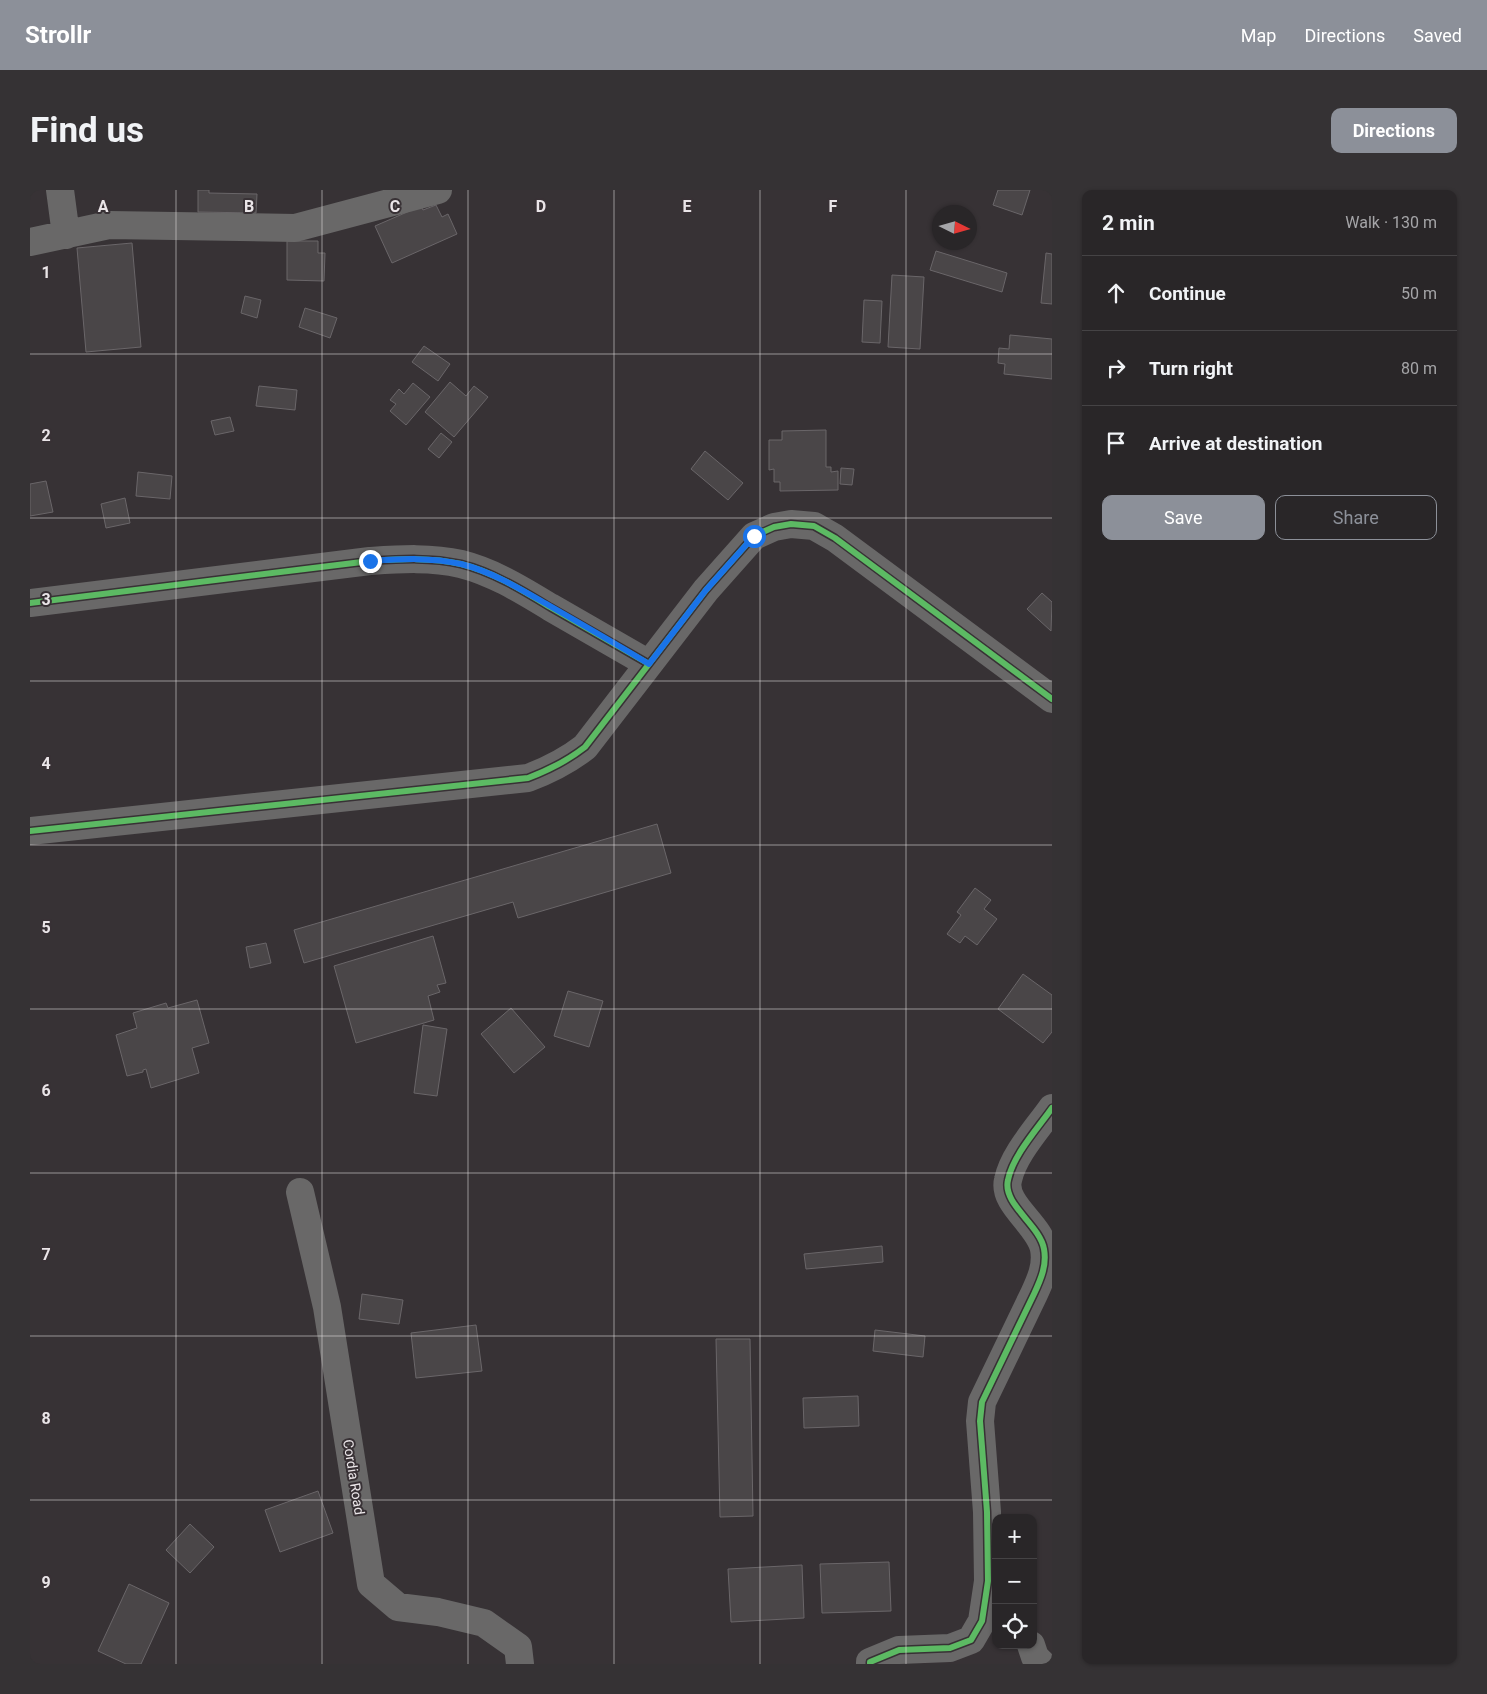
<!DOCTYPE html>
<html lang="en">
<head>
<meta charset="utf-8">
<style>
	body { margin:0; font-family:Roboto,sans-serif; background:#353234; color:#f1f3f6 }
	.controls { position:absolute; right:15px; bottom:15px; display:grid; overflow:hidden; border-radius:10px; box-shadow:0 1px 4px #0004 }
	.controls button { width:45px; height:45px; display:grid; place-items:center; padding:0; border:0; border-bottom:1px solid #454345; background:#292628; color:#f1f3f6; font:25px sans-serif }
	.compass { position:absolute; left:902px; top:15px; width:45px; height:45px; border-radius:50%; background:#292628; box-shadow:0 1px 4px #0004; rotate:95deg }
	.stop { position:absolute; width:15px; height:15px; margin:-11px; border:4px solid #1a73e8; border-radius:50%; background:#fff }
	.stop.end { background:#1a73e8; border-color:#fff; box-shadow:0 1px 5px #0008 }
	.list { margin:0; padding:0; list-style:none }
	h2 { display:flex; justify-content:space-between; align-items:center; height:65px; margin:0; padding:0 20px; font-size:21px }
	h2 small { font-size:16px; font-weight:400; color:#a5a5a8 }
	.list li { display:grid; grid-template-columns:32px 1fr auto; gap:15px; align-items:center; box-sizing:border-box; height:75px; padding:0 20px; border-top:1px solid #454345 }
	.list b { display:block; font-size:19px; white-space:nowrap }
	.list em { font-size:16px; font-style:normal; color:#a5a5a8 }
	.actions { display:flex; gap:10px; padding:15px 20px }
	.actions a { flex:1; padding:11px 0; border:1px solid #8c9099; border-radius:10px; text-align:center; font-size:18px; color:#8c9099 }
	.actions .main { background:#8c9099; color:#fff }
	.icon { flex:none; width:28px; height:28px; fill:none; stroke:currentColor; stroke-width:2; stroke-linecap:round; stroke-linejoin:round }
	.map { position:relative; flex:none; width:1022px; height:1474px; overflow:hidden; border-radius:10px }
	header { display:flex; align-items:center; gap:30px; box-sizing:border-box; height:70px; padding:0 25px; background:#8c9099; color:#fff }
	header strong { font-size:24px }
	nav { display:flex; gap:28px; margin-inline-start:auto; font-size:18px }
	.intro { display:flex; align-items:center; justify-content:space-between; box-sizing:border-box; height:120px; padding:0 30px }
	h1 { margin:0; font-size:35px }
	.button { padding:12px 22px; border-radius:10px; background:#8c9099; color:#fff; font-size:18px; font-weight:700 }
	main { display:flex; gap:30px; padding:0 30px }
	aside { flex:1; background:#292628; border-radius:10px; box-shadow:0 1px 4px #0004 }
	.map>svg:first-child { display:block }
	.building { fill:#4a4648; stroke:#6a6669 }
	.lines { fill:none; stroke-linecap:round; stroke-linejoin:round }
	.minor { stroke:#696868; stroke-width:28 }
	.cycleway-casing { stroke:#383135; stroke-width:9 }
	.cycleway { stroke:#5cba63; stroke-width:6 }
	.route { stroke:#1a73e8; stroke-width:6 }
	.grid { fill:none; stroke:#eae5e8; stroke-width:1; stroke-opacity:0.55 }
	.labels { text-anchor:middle; stroke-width:4; stroke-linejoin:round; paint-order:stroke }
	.street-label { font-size:14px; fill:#eae5e8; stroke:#383135 }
	.grid-label { font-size:16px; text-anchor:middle; font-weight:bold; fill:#eae5e8; stroke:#383135; stroke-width:4; stroke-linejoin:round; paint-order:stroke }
</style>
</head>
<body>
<header>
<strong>Strollr</strong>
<nav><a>Map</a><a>Directions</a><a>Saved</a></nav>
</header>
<div class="intro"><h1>Find us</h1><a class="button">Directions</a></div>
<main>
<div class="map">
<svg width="1022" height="1474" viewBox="0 0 1022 1474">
	<rect width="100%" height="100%" fill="#373235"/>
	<!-- building -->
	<path class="building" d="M 168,0 L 179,0 L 179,3 L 227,4 L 226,23 L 168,22 Z
		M 968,0 L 1000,0 L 992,25 L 963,15 Z
		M 406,15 L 412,27 L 418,24 L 427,44 L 362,73 L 345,36 L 391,16 L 393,20 Z
		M 257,51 L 288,51 L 288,63 L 295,63 L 294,91 L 257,90 Z
		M 102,53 L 111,157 L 56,162 L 47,58 Z
		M 906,61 L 977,83 L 972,102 L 900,80 Z
		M 1016,63 L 1022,64 L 1022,114 L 1011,113 Z
		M 862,85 L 894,87 L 890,159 L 858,157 Z
		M 215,106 L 231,110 L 227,128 L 211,123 Z
		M 834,110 L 852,111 L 850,153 L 832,152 Z
		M 275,118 L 307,128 L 300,148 L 269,137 Z
		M 980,145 L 1022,149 L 1022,189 L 974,184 L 975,174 L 968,173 L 969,158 L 979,159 Z
		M 394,156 L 420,174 L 408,191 L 382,172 Z
		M 420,192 L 436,206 L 444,196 L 458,207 L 424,247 L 395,222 Z
		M 383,193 L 400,207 L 376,235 L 360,221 L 366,214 L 360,210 L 369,199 L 374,204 Z
		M 229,196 L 267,200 L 265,220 L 226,216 Z
		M 200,227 L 204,241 L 185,245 L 181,231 Z
		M 796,240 L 796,277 L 801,277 L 801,282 L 808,281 L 808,300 L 750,301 L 750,292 L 744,292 L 744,279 L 739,280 L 739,250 L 752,250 L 752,241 Z
		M 411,243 L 422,252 L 409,268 L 398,259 Z
		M 675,261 L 713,293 L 698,310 L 661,279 Z
		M 811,278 L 824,279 L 822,295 L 810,294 Z
		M 108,282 L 142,286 L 140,309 L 106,306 Z
		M 16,291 L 23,322 L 0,326 L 0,294 Z
		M 95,308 L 100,333 L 76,338 L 71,314 Z
		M 1012,403 L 1022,412 L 1021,441 L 997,419 Z
		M 627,634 L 641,683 L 488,728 L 483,712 L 274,773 L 264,740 Z
		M 945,698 L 961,710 L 954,719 L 967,729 L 947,755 L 935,746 L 930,753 L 917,744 L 931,725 L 927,722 Z
		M 403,746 L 416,793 L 407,795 L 410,802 L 398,806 L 404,830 L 326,853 L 304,776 Z
		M 236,753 L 241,773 L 220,778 L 216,757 Z
		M 993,784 L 1022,805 L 1022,842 L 1013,853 L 968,819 Z
		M 538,801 L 573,811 L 559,857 L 524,846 Z
		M 167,810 L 179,853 L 162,858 L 169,883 L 121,898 L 116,879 L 113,880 L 113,882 L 97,886 L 86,845 L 107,838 L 103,823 L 136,813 L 138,818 Z
		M 481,818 L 515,857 L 484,883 L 451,844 Z
		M 393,835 L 417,839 L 407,906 L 384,903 Z
		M 852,1056 L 853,1072 L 776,1079 L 774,1064 Z
		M 332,1104 L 373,1110 L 369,1134 L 329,1129 Z
		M 446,1135 L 452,1181 L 386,1188 L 381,1143 Z
		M 845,1140 L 895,1146 L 893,1167 L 843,1161 Z
		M 686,1149 L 720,1149 L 723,1326 L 690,1327 Z
		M 828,1206 L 829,1236 L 774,1238 L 773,1208 Z
		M 288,1301 L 303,1343 L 250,1362 L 235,1320 Z
		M 160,1334 L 184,1357 L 160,1383 L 136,1360 Z
		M 859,1372 L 861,1421 L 792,1423 L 790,1374 Z
		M 772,1375 L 774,1428 L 701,1432 L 698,1379 Z
		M 99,1394 L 139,1413 L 111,1474 L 96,1474 L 68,1461 Z"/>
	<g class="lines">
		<!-- minor -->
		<path class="minor" d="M 30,0 L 36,45
			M 0,52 L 79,35 L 265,38 L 408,0
			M 0,413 L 340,371 C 371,369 401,367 431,374 C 463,382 492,400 520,417 C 553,436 586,455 619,474
			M 0,641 L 498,588 C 519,580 537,571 555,557 L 676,400 L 724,346 L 744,337 L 761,334 L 784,336 L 805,348 L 1022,509
			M 270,1002 L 297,1117 L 341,1394 L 368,1417 L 408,1422 L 454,1433 L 488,1457 L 490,1474
			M 1001,1455 L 1005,1467 L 1012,1474
			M 840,1474 L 840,1472 L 869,1460 L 920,1458 L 941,1450 L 952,1431 L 958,1391 L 957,1322 L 950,1231 L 952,1212 L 1004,1104 C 1011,1089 1017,1075 1014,1059 C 1010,1035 972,1014 978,990 C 983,965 1008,938 1022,918"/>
		<!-- cycleway casing -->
		<g class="cycleway-casing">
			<path id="cycleway" d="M 0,413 L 340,371 C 371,369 401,367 431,374 C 463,382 492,400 520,417 C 553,436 586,455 619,474
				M 0,641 L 498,588 C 519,580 537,571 555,557 L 676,400 L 724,346 L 744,337 L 761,334 L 784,336 L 805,348 L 1022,509
				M 840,1474 L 840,1472 L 869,1460 L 920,1458 L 941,1450 L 952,1431 L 958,1391 L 957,1322 L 950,1231 L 952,1212 L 1004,1104 C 1011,1089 1017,1075 1014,1059 C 1010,1035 972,1014 978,990 C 983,965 1008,938 1022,918"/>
		</g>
		<!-- cycleway -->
		<use href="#cycleway" class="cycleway"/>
	</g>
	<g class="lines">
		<!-- route -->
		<path class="route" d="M 340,371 C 371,369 401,367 431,374 C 463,382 492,400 520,416 C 553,435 586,454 619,474 L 676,400 L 724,346"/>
	</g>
	<!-- grid -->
	<path class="grid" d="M 146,0 L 146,1474M 292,0 L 292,1474M 438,0 L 438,1474M 584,0 L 584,1474M 730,0 L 730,1474M 876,0 L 876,1474M 0,164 L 1022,164M 0,328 L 1022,328M 0,491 L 1022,491M 0,655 L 1022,655M 0,819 L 1022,819M 0,983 L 1022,983M 0,1146 L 1022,1146M 0,1310 L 1022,1310"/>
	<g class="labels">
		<!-- street labels -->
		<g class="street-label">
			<text transform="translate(324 1287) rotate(81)" y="5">Cordia Road</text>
		</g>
	</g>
	<g class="grid-label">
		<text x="73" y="22">A</text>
		<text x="219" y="22">B</text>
		<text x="365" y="22">C</text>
		<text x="511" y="22">D</text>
		<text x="657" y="22">E</text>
		<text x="803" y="22">F</text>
		<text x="16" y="88">1</text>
		<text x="16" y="251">2</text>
		<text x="16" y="415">3</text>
		<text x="16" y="579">4</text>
		<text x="16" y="743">5</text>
		<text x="16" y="906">6</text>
		<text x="16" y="1070">7</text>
		<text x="16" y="1234">8</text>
		<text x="16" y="1398">9</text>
	</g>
</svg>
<div class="controls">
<button>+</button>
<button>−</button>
<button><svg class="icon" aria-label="locate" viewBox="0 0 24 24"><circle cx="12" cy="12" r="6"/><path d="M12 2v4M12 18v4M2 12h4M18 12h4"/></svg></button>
</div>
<svg class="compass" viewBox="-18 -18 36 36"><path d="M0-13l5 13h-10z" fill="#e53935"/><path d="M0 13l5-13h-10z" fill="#a5a5a8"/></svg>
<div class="stop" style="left:724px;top:346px"></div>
<div class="stop end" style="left:340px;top:371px"></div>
</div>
<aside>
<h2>2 min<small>Walk · 130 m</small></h2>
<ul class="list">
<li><svg class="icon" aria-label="ahead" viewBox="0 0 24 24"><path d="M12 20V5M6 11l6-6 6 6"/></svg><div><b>Continue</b></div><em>50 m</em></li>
<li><svg class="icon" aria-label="right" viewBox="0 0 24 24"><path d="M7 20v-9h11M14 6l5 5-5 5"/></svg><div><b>Turn right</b></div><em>80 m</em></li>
<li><svg class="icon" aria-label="arrive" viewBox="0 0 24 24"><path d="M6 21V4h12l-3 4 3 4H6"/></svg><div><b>Arrive at destination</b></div></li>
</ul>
<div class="actions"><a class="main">Save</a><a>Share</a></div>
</aside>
</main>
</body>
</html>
